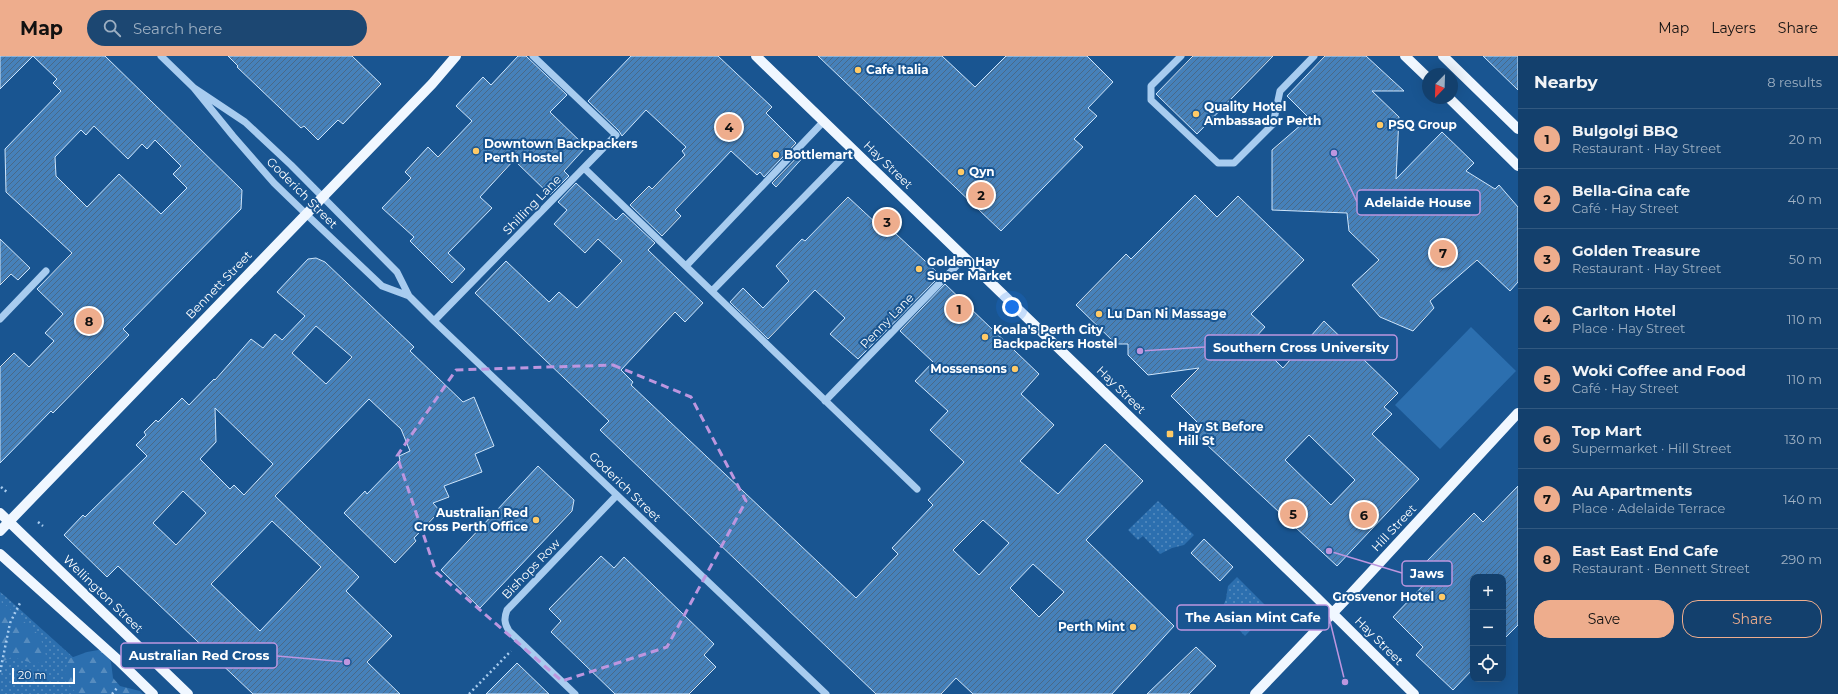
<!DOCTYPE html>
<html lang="en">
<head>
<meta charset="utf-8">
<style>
	body { margin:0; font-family:Montserrat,sans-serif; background:#1c4772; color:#f1f3f6 }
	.controls { position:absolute; right:12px; bottom:12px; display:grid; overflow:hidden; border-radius:8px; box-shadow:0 4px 16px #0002 }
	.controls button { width:36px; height:36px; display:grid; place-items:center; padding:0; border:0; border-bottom:1px solid #325980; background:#13406d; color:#f1f3f6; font:20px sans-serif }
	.compass { position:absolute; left:1422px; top:12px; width:36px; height:36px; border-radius:50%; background:#13406d; box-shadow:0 4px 16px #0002; rotate:203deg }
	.scale { position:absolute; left:12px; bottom:10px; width:63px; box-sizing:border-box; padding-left:4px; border:2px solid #fff; border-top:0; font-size:11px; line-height:14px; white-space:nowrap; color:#fff; -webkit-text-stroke:3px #195591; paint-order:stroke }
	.you { position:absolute; left:1012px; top:251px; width:14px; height:14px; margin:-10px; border:3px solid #fff; border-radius:50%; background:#1a73e8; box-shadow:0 0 0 6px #1a73e833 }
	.badge { display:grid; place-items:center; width:26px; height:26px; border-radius:50%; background:#eead8d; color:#111; font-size:13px; font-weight:700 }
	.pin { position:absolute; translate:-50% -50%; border:2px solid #fff; box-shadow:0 1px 4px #0006 }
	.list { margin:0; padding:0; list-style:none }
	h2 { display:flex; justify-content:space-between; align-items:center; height:52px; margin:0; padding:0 16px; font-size:17px }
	h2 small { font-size:13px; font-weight:400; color:#9dafc2 }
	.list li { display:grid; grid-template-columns:26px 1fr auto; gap:12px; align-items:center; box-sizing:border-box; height:60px; padding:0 16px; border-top:1px solid #325980 }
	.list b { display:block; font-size:15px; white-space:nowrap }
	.list p { margin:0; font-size:13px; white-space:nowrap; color:#9dafc2 }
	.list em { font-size:13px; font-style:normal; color:#9dafc2 }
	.actions { display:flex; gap:8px; padding:12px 16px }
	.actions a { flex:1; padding:9px 0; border:1px solid #eead8d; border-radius:16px; text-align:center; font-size:14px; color:#eead8d }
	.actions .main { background:#eead8d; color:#111 }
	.icon { flex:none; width:22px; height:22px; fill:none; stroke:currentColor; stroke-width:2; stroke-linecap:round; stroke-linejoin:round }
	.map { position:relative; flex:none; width:1518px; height:638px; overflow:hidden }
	header { display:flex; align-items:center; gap:24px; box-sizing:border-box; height:56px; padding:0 20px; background:#eead8d; color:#111 }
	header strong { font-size:19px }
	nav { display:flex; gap:22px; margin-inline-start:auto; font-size:14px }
	.search { width:280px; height:36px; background:#1c4772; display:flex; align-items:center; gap:10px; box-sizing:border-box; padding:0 14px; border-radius:22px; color:#9dafc2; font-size:15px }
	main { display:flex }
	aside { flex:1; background:#13406d }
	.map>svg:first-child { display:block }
	.grass { fill:url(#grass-dots) }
	.forest { fill:url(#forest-firs) }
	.garden { fill:#2c6faf }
	.building { fill:url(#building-hatch); stroke:#cee5fb; fill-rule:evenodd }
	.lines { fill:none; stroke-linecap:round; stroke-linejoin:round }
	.path { stroke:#a8ccef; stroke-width:2.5; stroke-dasharray:2 3; stroke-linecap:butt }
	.minor { stroke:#a8ccef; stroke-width:7 }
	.major { stroke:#f0f7ff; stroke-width:10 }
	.marked { fill:none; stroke:#bd96df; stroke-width:3; stroke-dasharray:8 5; stroke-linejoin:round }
	.poi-dot { fill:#ffca66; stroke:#195591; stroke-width:1.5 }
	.labels { text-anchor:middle; stroke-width:4; stroke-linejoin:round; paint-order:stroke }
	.poi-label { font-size:12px; font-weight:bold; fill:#fff; stroke:#195591; text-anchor:start }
	.street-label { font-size:12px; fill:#fff; stroke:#195591 }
	.leader { fill:none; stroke:#bd96df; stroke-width:1.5 }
	.callout-dot { fill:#bd96df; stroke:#195591; stroke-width:1.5 }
	.callout { fill:#195591; stroke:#bd96df; stroke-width:1.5 }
	.callout-label { font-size:13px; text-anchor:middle; font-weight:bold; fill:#fff }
</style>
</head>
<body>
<header>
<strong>Map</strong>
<div class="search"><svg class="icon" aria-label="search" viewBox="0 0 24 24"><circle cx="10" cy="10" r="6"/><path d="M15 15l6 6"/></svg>Search here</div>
<nav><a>Map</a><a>Layers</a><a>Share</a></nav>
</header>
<main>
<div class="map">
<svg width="1518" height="638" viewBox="0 0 1518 638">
	<defs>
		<pattern id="grass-dots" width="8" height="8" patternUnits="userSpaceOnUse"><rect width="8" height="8" fill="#2c6faf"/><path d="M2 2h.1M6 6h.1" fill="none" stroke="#568cbf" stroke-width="1.8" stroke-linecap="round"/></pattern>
		<pattern id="forest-firs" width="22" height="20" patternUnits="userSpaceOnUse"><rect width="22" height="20" fill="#2c6faf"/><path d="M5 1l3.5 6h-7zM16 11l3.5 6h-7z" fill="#568cbf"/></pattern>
		<pattern id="building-hatch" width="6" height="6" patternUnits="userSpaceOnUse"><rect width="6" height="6" fill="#4681ba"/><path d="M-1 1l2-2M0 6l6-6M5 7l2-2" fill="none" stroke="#496988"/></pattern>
	</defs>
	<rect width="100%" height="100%" fill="#195591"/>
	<!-- grass -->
	<path class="grass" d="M 1158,445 L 1194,479 L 1184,489 L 1172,492 L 1160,498 L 1143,480 L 1138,484 L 1128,474 Z
		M 1237,521 L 1270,554 L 1245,580 L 1221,555 L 1226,543 L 1228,530 Z
		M 0,536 L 5,540 L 114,638 L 0,638 Z"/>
	<!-- forest -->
	<path class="forest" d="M 0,544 L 40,580 L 47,603 L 36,608 L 12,601 L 0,607 Z
		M 104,593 L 111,606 L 113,622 L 120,630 L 140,635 L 143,638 L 77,638 L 64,623 L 68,603 L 87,596 Z"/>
	<!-- garden -->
	<path class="garden" d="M 1471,271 L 1516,315 L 1440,393 L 1395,349 Z"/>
	<!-- building -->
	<path class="building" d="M 0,0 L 33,0 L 0,33 Z
		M 33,0 L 105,0 L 242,134 L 241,153 L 123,273 L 129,279 L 53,357 L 51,355 L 0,407 L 0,311 L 14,297 L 29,311 L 54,285 L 45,277 L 63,258 L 37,233 L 72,197 L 6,136 L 5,93 L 61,35 L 53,27 L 57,23 ZM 94,70 L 128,103 L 142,88 L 147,93 L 155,84 L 181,110 L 173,118 L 187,132 L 161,158 L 119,118 L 87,151 L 56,120 L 55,101 L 81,74 L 86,79 Z
		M 228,0 L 352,0 L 381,28 L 343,68 L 338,64 L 318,84 L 304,70 L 301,72 L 237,11 L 238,10 Z
		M 518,0 L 526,0 L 567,39 L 550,56 L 586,91 L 564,115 L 569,120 L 550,139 L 514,104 L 480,141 L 492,152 L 448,197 L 465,213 L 452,227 L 410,185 L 414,181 L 382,152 L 411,122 L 405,116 L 428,91 L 438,101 L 472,65 L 456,50 L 483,21 L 491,29 Z
		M 631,0 L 718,0 L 772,51 L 766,57 L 796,87 L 764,121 L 760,116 L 757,119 L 731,95 L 675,154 L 681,160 L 662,180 L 630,149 L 649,130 L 652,133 L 685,99 L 682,95 L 686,91 L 646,54 L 622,80 L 619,75 L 588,45 Z
		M 818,0 L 942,0 L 975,31 L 1006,0 L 1087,0 L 1113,26 L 1088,52 L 1097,60 L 1074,83 L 1083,91 L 1001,175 Z
		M 1193,0 L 1273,0 L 1197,78 L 1156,38 Z
		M 1325,0 L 1366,0 L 1404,35 L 1372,35 L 1399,61 L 1396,123 L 1442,76 L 1474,107 L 1466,115 L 1495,133 L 1499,129 L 1518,151 L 1518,226 L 1510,235 L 1477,204 L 1430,245 L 1434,252 L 1413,275 L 1380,261 L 1352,229 L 1379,204 L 1349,175 L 1347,157 L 1272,154 L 1272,94 L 1309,62 L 1287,40 Z
		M 1483,0 L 1518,0 L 1518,34 Z
		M 804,94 L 807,97 L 776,131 L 772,127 Z
		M 576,127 L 616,164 L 623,157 L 655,187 L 648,194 L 703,247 L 685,266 L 675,256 L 621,314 L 633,326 L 631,329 L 856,542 L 898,498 L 892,492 L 933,449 L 928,444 L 964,406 L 930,374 L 948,355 L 915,325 L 933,306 L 900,275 L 945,228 L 1039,318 L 1021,338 L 1054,369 L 1020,405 L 1058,438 L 1105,388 L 1143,425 L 1086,484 L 1174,570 L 1112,638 L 973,638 L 956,622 L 941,638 L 876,638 L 600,374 L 609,365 L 475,237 L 506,205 L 549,246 L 559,236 L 577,252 L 622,205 L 598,183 L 585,197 L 554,168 L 567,154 L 558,146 ZM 983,464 L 1009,487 L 979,519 L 953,494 ZM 1033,508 L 1064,536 L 1039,561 L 1010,532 Z
		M 1195,139 L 1217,161 L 1238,140 L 1304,204 L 1251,258 L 1265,271 L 1254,283 L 1283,312 L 1324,265 L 1398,337 L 1384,351 L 1392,358 L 1372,378 L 1419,423 L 1337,510 L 1193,376 L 1200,369 L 1171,340 L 1199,312 L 1148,319 L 1128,299 L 1128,288 L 1116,288 L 1076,249 L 1126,198 L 1131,203 ZM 1309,379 L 1355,424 L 1331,449 L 1285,404 Z
		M 848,141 L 877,168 L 881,164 L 939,218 L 937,220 L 938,222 L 858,303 L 830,278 L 845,262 L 815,234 L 768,283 L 730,246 L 743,232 L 763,252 L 789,225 L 776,210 L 802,183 L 805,185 Z
		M 0,183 L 30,212 L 18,224 L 11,218 L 0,229 Z
		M 316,202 L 325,206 L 414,291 L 410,295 L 463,346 L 474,341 L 494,390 L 475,398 L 482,416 L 444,430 L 449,441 L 433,447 L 440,455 L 414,482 L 416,485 L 395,507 L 344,457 L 365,435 L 367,438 L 400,404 L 399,400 L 410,395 L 401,373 L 369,343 L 275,440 L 359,521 L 346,535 L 392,580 L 367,606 L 400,638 L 253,638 L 118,510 L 107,521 L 64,479 L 83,459 L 85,461 L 147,400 L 136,389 L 146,379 L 144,376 L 156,364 L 158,366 L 182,342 L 189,349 L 214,323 L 215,324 L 251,283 L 263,292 L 275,278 L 282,284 L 305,260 L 277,236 L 308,203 ZM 316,270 L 352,301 L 326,328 L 292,297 ZM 215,352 L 273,408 L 244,439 L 234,429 L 230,433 L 200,403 L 216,386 ZM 183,435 L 206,457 L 176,489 L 153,467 ZM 272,465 L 321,511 L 260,575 L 211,528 Z
		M 538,410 L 574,444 L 572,455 L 480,552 L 441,514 Z
		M 1518,430 L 1518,569 L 1503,584 L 1503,521 L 1473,521 L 1473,613 L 1453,634 L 1416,599 L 1423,591 L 1393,561 L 1435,517 L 1425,507 L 1474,457 L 1483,466 Z
		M 1204,483 L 1233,511 L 1220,525 L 1191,497 Z
		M 601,500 L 614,512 L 624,501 L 714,588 L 704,599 L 716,611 L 689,638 L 615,638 L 551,576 L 561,565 L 549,553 Z
		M 1196,591 L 1216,610 L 1189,638 L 1147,638 Z
		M 517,607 L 549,638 L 486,638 Z"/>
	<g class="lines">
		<!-- path -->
		<path class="path" d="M 1,431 L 8,437
			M 38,466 L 43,470
			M 0,616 L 10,567 L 21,545
			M 112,638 L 117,632
			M 469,638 L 511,595"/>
		<!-- minor -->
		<path class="minor" d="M 161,0 L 194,32 L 233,80 L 274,127 L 306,158 L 382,230 L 409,240
			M 1181,0 L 1151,30 L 1151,44 L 1218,107 L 1234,107 L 1273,68 L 1280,35 L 1314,0
			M 194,32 L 245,66 L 291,109 L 397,216 L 409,240 L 434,265 L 826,638
			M 584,112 L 917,433
			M 686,210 L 824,65
			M 712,235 L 852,92
			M 0,263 L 46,215
			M 434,265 L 616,79 L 533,0
			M 825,345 L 965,201
			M 575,638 L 509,575 C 504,567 504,562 507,554 L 617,439"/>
		<!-- major -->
		<path class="major" d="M 756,0 L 1313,538 L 1414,638
			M 1405,0 L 1428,22
			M 1443,0 L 1518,73
			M 1449,42 L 1518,110
			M 0,457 L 188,638
			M 0,475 L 432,28 L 456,0
			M 0,498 L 118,604 L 153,638
			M 1255,638 L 1348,541 L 1518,357"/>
	</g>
	<!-- marked area -->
	<path class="marked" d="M 613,309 L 691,341 L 746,445 L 667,591 L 562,625 L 436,516 L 397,400 L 456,314 Z"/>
	<!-- markers -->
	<g class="poi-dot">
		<circle cx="858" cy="14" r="4"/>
		<circle cx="1196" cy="58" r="4"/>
		<circle cx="1380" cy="69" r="4"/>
		<circle cx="476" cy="95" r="4"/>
		<circle cx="776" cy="99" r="4"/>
		<circle cx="961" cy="116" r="4"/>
		<circle cx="919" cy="213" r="4"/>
		<circle cx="1099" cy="258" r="4"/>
		<circle cx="985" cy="281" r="4"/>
		<circle cx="1015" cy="313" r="4"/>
		<rect x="1166" y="374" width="8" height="8" rx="2"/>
		<circle cx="536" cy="464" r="4"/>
		<circle cx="1442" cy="541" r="4"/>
		<circle cx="1133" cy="571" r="4"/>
	</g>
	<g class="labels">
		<!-- poi labels -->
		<g class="poi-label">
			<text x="866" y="18">Cafe Italia</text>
			<text x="1204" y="55">Quality Hotel<tspan x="1204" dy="14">Ambassador Perth</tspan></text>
			<text x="1388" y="73">PSQ Group</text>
			<text x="484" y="92">Downtown Backpackers<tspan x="484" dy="14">Perth Hostel</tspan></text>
			<text x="784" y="103">Bottlemart</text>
			<text x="969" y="120">Qyn</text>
			<text x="927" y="210">Golden Hay<tspan x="927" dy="14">Super Market</tspan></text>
			<text x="1107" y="262">Lu Dan Ni Massage</text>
			<text x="993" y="278">Koala's Perth City<tspan x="993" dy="14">Backpackers Hostel</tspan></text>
			<text x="1007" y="317" text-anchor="end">Mossensons</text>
			<text x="1178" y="375">Hay St Before<tspan x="1178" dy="14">Hill St</tspan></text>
			<text x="528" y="461" text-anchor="end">Australian Red<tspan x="528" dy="14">Cross Perth Office</tspan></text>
			<text x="1434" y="545" text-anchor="end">Grosvenor Hotel</text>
			<text x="1125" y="575" text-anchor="end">Perth Mint</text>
		</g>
		<!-- street labels -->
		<g class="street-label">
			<text transform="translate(888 109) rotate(44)" y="4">Hay Street</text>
			<text transform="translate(302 137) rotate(45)" y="4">Goderich Street</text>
			<text transform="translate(532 149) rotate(-46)" y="4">Shilling Lane</text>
			<text transform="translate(219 229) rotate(-46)" y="4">Bennett Street</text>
			<text transform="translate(887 265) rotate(-46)" y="4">Penny Lane</text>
			<text transform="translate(1121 334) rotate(44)" y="4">Hay Street</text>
			<text transform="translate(625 431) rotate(44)" y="4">Goderich Street</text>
			<text transform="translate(1394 472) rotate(-47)" y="4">Hill Street</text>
			<text transform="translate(531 513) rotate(-46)" y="4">Bishops Row</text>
			<text transform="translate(103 538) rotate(44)" y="4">Wellington Street</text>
			<text transform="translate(1379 585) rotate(45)" y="4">Hay Street</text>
		</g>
	</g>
	<!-- callouts -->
	<path class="leader" d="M1334 97L1357 146M1140 295L1205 291M1329 495L1402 517M1345 626L1329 561M347 606L277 600"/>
	<g class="callout-dot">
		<circle cx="1334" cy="97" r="4"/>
		<circle cx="1140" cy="295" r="4"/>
		<circle cx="1329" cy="495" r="4"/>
		<circle cx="1345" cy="626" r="4"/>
		<circle cx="347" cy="606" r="4"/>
	</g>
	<g class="callout">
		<rect x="1357" y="134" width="123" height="25" rx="4"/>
		<rect x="1205" y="279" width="192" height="25" rx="4"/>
		<rect x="1402" y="505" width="50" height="25" rx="4"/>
		<rect x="1177" y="549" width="152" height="25" rx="4"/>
		<rect x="121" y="587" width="156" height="25" rx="4"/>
	</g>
	<g class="callout-label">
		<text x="1418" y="151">Adelaide House</text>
		<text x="1301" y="296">Southern Cross University</text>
		<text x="1427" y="522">Jaws</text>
		<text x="1253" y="566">The Asian Mint Cafe</text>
		<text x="199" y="604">Australian Red Cross</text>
	</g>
</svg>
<div class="controls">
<button>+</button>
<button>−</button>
<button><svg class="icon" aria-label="locate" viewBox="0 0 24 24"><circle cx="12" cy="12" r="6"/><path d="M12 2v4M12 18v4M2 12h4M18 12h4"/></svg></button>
</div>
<svg class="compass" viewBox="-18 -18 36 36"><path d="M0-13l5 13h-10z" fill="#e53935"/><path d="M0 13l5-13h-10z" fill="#9dafc2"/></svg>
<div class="scale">20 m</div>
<div class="you"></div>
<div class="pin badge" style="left:959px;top:253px">1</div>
<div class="pin badge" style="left:981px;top:139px">2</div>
<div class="pin badge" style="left:887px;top:166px">3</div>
<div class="pin badge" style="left:729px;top:71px">4</div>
<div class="pin badge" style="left:1293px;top:458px">5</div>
<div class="pin badge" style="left:1364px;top:459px">6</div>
<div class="pin badge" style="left:1443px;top:197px">7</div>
<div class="pin badge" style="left:89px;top:265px">8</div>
</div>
<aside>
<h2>Nearby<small>8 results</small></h2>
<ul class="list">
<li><span class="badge">1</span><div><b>Bulgolgi BBQ</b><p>Restaurant · Hay Street</p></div><em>20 m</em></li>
<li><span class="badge">2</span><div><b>Bella-Gina cafe</b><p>Café · Hay Street</p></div><em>40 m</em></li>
<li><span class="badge">3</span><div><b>Golden Treasure</b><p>Restaurant · Hay Street</p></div><em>50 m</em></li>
<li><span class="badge">4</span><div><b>Carlton Hotel</b><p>Place · Hay Street</p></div><em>110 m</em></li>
<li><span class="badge">5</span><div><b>Woki Coffee and Food</b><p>Café · Hay Street</p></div><em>110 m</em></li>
<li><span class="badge">6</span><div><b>Top Mart</b><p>Supermarket · Hill Street</p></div><em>130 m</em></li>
<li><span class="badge">7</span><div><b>Au Apartments</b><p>Place · Adelaide Terrace</p></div><em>140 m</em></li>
<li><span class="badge">8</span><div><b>East East End Cafe</b><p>Restaurant · Bennett Street</p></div><em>290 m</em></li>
</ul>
<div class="actions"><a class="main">Save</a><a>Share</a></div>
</aside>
</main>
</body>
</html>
